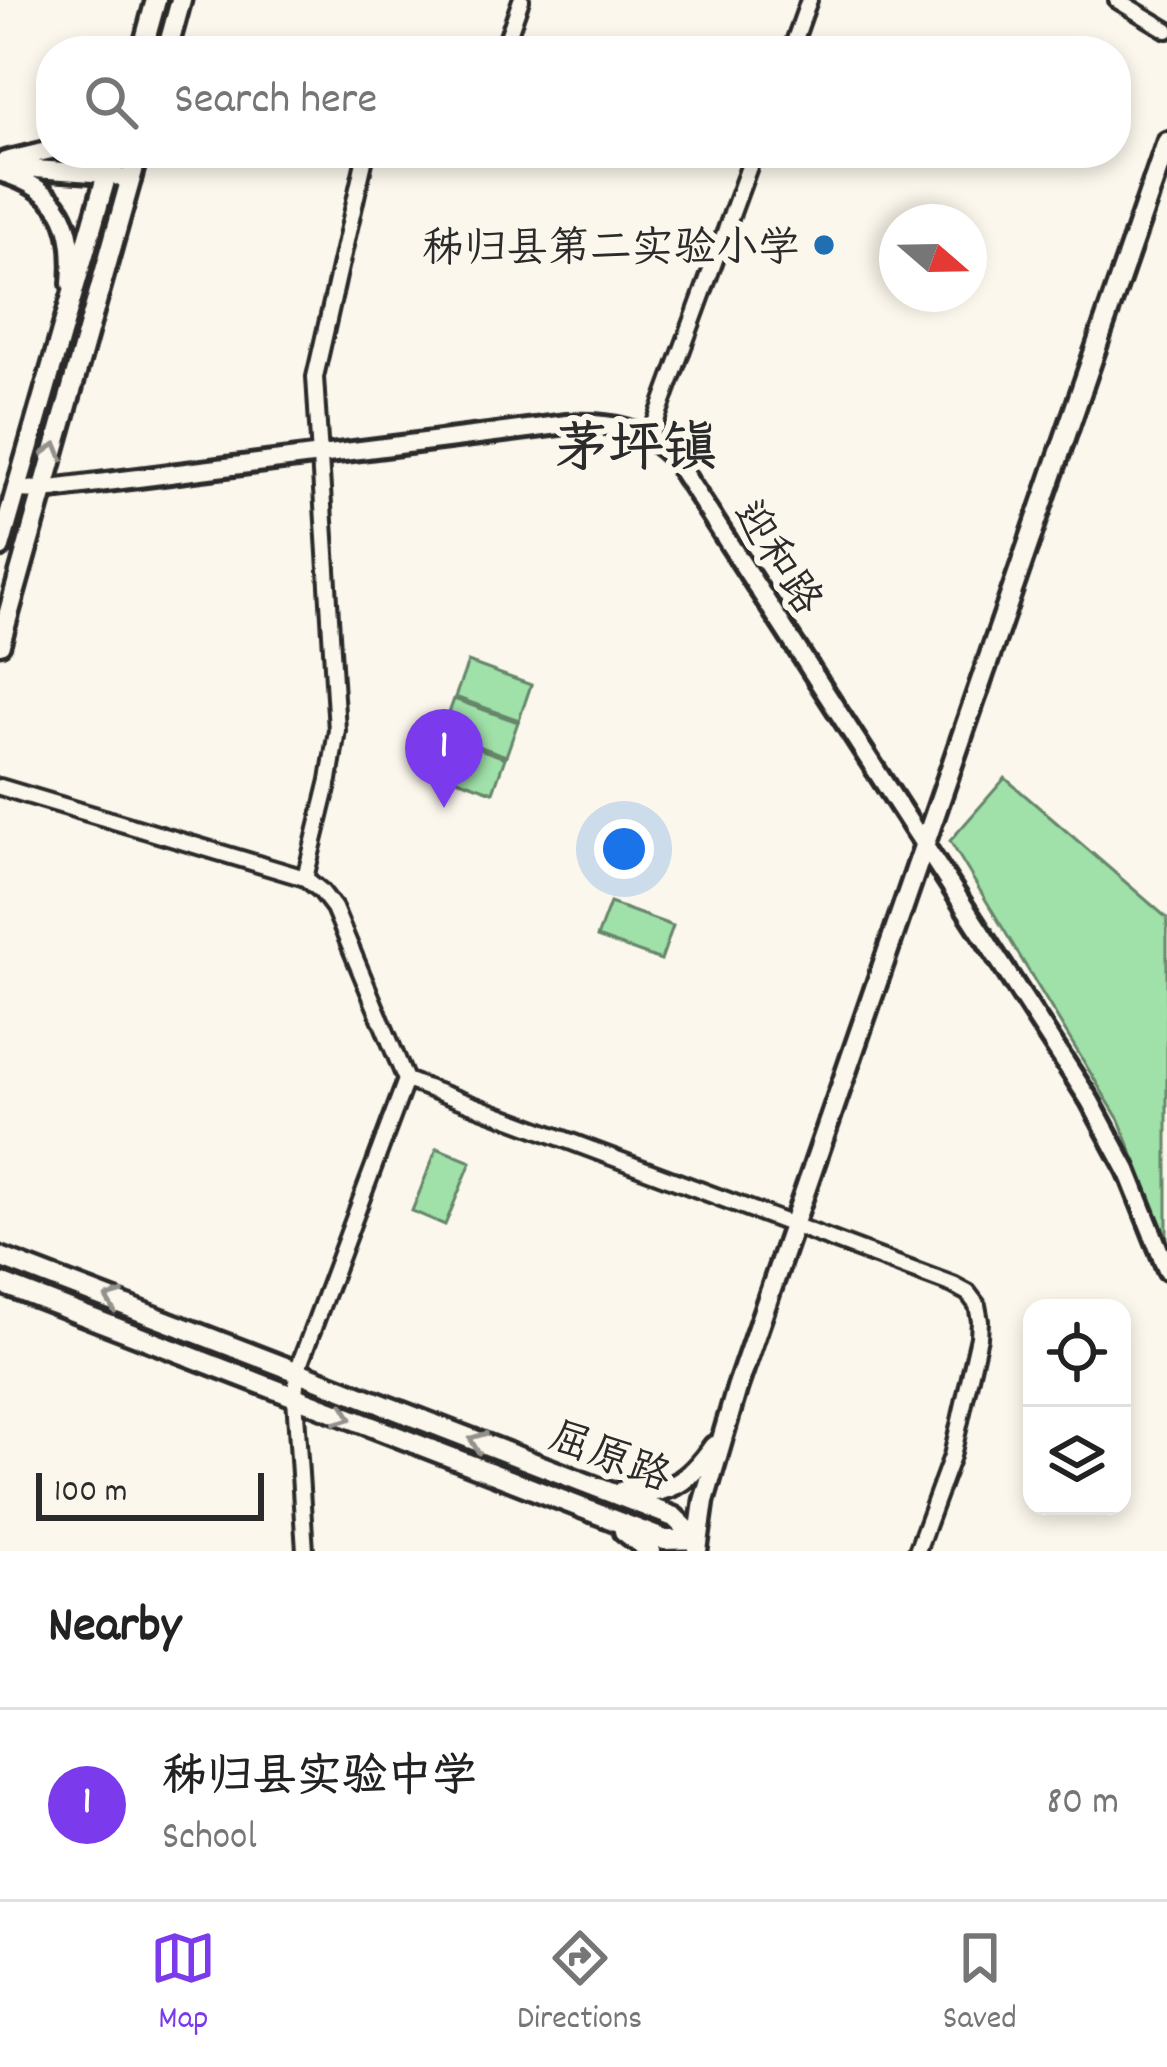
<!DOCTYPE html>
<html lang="en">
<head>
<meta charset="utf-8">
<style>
	body { margin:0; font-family:Dekko,"LXGW WenKai TC",sans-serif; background:#f2f2f2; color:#222 }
	.controls { position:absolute; right:36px; bottom:36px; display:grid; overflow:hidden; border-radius:24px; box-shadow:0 6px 18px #0003 }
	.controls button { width:108px; height:108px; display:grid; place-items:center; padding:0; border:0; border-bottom:3px solid #e0e0e0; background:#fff; color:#222; font:60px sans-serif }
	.compass { position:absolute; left:879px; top:204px; width:108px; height:108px; border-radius:50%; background:#fff; box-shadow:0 6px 18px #0003; rotate:110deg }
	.scale { position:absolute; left:36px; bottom:30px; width:228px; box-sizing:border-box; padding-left:12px; border:6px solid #2b2b2b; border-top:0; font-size:33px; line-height:42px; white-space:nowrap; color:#2b2b2b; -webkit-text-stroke:9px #fbf7ec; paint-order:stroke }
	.you { position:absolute; left:624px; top:849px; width:42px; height:42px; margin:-30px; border:9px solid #fff; border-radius:50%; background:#1a73e8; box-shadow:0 0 0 18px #1a73e833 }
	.badge { display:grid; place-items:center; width:78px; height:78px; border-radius:50%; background:#7c3aed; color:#fff; font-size:39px; font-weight:700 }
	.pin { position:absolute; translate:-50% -99px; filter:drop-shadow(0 3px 6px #0008) }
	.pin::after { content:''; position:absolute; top:63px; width:42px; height:36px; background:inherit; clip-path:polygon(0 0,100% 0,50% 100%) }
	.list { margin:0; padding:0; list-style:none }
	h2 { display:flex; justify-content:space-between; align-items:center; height:156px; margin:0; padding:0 48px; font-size:51px }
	h2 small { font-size:39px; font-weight:400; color:#767676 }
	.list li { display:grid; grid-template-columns:78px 1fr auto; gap:36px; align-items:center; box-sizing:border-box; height:192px; padding:0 48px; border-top:3px solid #e0e0e0 }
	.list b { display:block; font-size:45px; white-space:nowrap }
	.list p { margin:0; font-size:39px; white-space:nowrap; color:#767676 }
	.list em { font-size:39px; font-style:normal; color:#767676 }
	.icon { flex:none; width:66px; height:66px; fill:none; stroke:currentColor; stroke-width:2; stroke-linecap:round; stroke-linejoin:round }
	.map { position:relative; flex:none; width:1167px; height:1551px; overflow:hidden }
	.search { position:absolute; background:#fff; box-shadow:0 6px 18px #0003; left:36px; right:36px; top:36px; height:132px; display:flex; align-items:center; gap:30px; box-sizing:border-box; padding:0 42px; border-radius:48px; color:#767676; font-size:45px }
	.sheet { height:348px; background:#fff }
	nav { display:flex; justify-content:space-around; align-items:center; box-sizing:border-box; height:168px; border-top:3px solid #e0e0e0; background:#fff; font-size:33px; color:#767676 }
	nav a { display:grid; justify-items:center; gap:6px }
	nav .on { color:#7c3aed }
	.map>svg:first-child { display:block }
	.green { fill:#a0e0a9; stroke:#66866a; stroke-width:3 }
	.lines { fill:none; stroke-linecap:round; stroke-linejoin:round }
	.minor-casing { stroke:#2b2b2b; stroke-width:22 }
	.tertiary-casing { stroke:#2b2b2b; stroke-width:26 }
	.secondary-casing { stroke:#2b2b2b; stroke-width:27 }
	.minor { stroke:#fbf7ec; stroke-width:14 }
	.tertiary { stroke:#fbf7ec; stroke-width:16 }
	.secondary { stroke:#fbf7ec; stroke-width:18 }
	.oneway { stroke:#93918c }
	.poi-dot { fill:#1f6fb2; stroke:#fbf7ec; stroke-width:4.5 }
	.labels { text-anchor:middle; stroke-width:12; stroke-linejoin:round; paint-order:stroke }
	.poi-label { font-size:42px; fill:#2b2b2b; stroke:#fbf7ec; text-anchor:end }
	.street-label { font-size:42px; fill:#2b2b2b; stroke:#fbf7ec }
	.district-label { font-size:54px; font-weight:bold; fill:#2b2b2b; stroke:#fbf7ec }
</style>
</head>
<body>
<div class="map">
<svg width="1167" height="1551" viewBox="0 0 1167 1551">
	<rect width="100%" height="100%" fill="#fbf7ec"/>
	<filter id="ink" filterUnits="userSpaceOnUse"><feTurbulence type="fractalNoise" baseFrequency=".00833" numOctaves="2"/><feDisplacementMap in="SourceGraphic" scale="24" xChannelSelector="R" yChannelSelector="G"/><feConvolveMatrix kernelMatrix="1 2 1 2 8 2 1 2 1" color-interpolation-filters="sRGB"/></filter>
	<g filter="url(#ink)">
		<!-- green -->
		<path class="green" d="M 468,662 L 531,685 L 519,720 L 455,697 Z
			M 454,699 L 518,722 L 506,756 L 442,733 Z
			M 441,735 L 505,758 L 493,792 L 429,769 Z
			M 1005,778 L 1167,918 L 1167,1239 L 1119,1120 L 950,841 Z
			M 610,903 L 673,926 L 661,960 L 597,937 Z
			M 437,1148 L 471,1162 L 445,1225 L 412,1211 Z"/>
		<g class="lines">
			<!-- minor casing -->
			<g class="minor-casing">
				<path id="minor" d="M 1117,0 L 1167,30
					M 503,51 L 521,0
					M 791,51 L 809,0
					M 650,437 L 754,153
					M 0,787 L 305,878 L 321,891 L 334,908 L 406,1080 L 953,1285 L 968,1293 L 977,1305 L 980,1321 L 979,1337 L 952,1456 L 917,1551
					M 305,878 L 329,780 L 337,730 L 315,377 L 366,153
					M 305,1551 L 295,1397 L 297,1371 L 406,1080"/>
			</g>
			<!-- tertiary casing -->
			<g class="tertiary-casing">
				<path id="tertiary" d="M 5,161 L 51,150
					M 6,167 L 107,174 L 131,180
					M 0,172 C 61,190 76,222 71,284
					M 16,489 L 43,490 L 567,424 C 610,422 645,427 675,460 L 1090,1101 L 1127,1170 L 1167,1270"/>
			</g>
			<!-- secondary casing -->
			<g class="secondary-casing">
				<path id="secondary" d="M 142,51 L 156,0
					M 167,51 L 181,0
					M 0,547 L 113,153
					M 0,644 L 138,153
					M 0,1257 L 674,1517 L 697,1539
					M 0,1283 L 665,1540 L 697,1539
					M 623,1491 C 668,1497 689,1482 714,1446
					M 624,1531 L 650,1551
					M 697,1551 L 704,1501 L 737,1388 L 1167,142"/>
			</g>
			<!-- minor -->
			<use href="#minor" class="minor"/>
			<!-- tertiary -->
			<use href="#tertiary" class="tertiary"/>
			<!-- secondary -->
			<use href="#secondary" class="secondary"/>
		</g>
		<!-- one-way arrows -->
		<defs><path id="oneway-chevron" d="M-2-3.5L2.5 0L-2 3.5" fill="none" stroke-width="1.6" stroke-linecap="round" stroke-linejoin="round" transform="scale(3)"/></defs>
		<g class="oneway">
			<use href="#oneway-chevron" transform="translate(54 451) rotate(-74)"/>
			<use href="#oneway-chevron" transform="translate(113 1300) rotate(-159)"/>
			<use href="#oneway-chevron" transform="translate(344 1416) rotate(21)"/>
			<use href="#oneway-chevron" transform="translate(477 1441) rotate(-159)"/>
		</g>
	</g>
	<!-- markers -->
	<circle class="poi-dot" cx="824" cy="245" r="12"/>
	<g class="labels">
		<!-- poi labels -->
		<g class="poi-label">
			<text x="800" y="260">秭归县第二实验小学</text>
		</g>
		<!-- street labels -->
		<g class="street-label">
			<text transform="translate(780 556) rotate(57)" y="15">迎和路</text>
			<text transform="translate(611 1454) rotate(21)" y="15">屈原路</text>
		</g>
		<!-- district labels -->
		<g class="district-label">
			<text x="636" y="464">茅坪镇</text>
		</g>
	</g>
</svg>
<div class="controls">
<button><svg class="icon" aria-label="locate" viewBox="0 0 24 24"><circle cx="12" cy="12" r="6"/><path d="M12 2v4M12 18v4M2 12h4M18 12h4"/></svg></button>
<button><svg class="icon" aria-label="layers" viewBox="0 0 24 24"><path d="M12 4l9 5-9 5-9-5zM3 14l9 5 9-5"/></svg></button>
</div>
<svg class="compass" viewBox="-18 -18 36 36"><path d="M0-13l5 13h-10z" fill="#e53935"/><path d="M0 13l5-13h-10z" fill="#767676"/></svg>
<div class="scale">100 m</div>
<div class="you"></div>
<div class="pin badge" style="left:444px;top:808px">1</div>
<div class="search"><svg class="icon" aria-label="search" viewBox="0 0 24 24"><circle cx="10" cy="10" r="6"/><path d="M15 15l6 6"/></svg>Search here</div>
</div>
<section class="sheet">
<h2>Nearby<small></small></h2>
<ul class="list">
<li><span class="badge">1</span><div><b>秭归县实验中学</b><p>School</p></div><em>80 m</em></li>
</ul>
</section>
<nav>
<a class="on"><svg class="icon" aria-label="map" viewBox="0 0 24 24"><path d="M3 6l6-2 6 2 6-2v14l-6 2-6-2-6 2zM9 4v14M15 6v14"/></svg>Map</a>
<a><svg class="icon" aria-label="directions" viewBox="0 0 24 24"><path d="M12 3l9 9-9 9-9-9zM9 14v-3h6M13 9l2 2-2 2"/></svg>Directions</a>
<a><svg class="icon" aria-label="saved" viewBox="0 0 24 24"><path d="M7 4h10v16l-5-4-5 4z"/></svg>Saved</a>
</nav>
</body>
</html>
